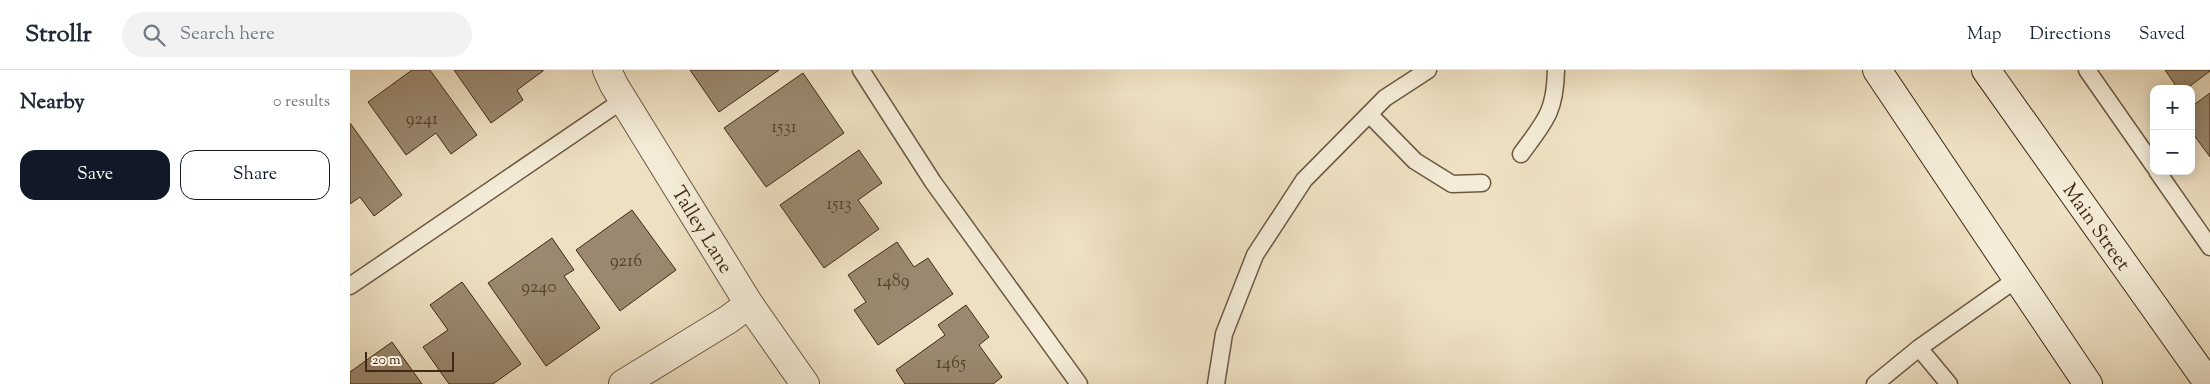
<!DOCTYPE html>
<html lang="en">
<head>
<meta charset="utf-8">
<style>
	body { margin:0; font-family:"Sorts Mill Goudy",serif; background:#f2f2f3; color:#1f2937 }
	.controls { position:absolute; right:15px; top:15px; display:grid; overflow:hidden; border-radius:10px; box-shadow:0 2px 12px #0003 }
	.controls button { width:45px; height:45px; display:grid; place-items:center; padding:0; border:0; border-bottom:1px solid #e0e1e3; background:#fff; color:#1f2937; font:25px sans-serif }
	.scale { position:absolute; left:15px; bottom:12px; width:89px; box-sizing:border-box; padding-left:5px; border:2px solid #402a17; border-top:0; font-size:14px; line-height:18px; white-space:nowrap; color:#402a17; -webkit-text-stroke:4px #f4ecd8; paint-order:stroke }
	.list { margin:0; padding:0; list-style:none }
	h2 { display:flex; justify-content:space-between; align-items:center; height:65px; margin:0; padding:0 20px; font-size:21px }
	h2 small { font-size:16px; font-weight:400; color:#747a83 }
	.actions { display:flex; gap:10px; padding:15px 20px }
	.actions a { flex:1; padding:11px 0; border:1px solid #111827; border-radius:15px; text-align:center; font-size:18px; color:#111827 }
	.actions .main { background:#111827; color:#fff }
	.icon { flex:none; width:28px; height:28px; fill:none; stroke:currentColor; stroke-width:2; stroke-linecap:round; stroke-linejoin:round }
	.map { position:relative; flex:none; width:1860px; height:314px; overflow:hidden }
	header { display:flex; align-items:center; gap:30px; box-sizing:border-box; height:70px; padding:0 25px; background:#fff; border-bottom:1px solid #e0e1e3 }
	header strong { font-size:24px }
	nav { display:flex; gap:28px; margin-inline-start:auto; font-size:18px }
	.search { width:350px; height:45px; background:#f2f2f3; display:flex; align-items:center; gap:12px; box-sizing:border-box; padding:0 18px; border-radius:28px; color:#747a83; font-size:19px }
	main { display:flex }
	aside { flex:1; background:#fff }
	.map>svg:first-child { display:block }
	.building { fill:#9a8970; stroke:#402a17 }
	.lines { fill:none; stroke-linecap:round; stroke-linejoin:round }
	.service-casing { stroke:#6c5842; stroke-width:19 }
	.minor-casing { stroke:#6c5842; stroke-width:30 }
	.secondary-casing { stroke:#402a17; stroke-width:30 }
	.service { stroke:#f4ecd8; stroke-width:16 }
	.minor { stroke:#f4ecd8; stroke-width:28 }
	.secondary { stroke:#f4ecd8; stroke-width:28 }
	.labels { text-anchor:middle; stroke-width:4; stroke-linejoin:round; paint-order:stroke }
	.number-label { font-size:18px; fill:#56422d }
	.street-label { font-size:20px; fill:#402a17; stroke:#f4ecd8 }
</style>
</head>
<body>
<header>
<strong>Strollr</strong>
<div class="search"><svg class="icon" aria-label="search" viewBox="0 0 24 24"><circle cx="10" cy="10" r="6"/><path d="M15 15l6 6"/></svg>Search here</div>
<nav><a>Map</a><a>Directions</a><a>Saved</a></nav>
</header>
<main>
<aside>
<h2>Nearby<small>0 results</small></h2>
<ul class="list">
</ul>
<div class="actions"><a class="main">Save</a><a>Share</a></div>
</aside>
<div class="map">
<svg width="1860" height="314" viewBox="0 0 1860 314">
	<rect width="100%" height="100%" fill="#eee1c3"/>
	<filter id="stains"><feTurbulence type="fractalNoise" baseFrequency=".004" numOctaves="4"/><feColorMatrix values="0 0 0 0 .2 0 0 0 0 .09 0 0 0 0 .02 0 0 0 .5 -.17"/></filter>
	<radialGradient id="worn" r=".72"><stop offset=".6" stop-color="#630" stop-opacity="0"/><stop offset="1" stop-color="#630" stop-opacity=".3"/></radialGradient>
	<!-- building -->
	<path class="building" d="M 62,0 L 80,0 L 127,65 L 101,84 L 86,63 L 56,85 L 18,32 Z
		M 104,0 L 193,0 L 193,1 L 167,20 L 173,30 L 141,53 Z
		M 340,0 L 429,0 L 369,42 Z
		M 1815,0 L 1860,0 L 1860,1 L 1836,19 L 1828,19 Z
		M 453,3 L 494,63 L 416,117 L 374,58 Z
		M 1860,23 L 1860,87 L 1841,61 L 1841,37 Z
		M 0,53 L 52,125 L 24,146 L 10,127 L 0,134 Z
		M 509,80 L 532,113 L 508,130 L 529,159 L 474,198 L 430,135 Z
		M 282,140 L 326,200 L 270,241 L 226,180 Z
		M 202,168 L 224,200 L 214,206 L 250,258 L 196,296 L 138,213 Z
		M 547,172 L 564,197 L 578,188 L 603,224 L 528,275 L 504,240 L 516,232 L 498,205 Z
		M 112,212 L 171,294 L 143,314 L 99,314 L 73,277 L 98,260 L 80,235 Z
		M 616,235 L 639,267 L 629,275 L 652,307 L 643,314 L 555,314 L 546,300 L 595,265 L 588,255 Z
		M 42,272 L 72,314 L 0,314 L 0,302 Z"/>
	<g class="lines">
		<!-- service casing -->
		<g class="service-casing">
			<path id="service" d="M 511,0 L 583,112 L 729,314
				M 1737,0 L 1804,96
				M 1019,44 L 1065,91 L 1102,114 L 1132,113
				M 1171,84 C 1195,51 1205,43 1206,0
				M 1807,101 L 1860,177
				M 0,216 L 273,30
				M 1569,278 L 1599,314
				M 866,314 L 874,264 L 905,185 L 954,110 L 1035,28 L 1078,0
				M 1525,314 L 1569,278 L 1668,208"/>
		</g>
		<!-- minor casing -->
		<g class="minor-casing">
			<g id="minor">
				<path id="s1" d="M 257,0 L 264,15 L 399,234 L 455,314"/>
				<path d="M 273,314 L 379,249 L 399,234"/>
			</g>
		</g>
		<!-- secondary casing -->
		<g class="secondary-casing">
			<g id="secondary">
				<path d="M 1527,0 L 1738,314"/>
				<path id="s2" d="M 1636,0 L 1859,314"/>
			</g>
		</g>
		<!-- service -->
		<use href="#service" class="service"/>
		<!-- minor -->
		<use href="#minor" class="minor"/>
		<!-- secondary -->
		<use href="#secondary" class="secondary"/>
	</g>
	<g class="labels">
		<!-- number labels -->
		<g class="number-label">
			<text x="72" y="54">9241</text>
			<text x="434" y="62">1531</text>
			<text x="489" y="139">1513</text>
			<text x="276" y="196">9216</text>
			<text x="543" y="216">1489</text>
			<text x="189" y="222">9240</text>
			<text x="601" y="298">1465</text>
		</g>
		<!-- street labels -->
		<g class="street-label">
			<text dy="7" stroke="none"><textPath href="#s2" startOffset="192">Main Street</textPath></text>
			<text dy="7" stroke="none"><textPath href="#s1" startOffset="186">Talley Lane</textPath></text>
		</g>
	</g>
	<rect width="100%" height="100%" filter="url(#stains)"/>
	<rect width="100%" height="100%" fill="url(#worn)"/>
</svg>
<div class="controls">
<button>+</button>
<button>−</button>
</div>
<div class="scale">20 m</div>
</div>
</main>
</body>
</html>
